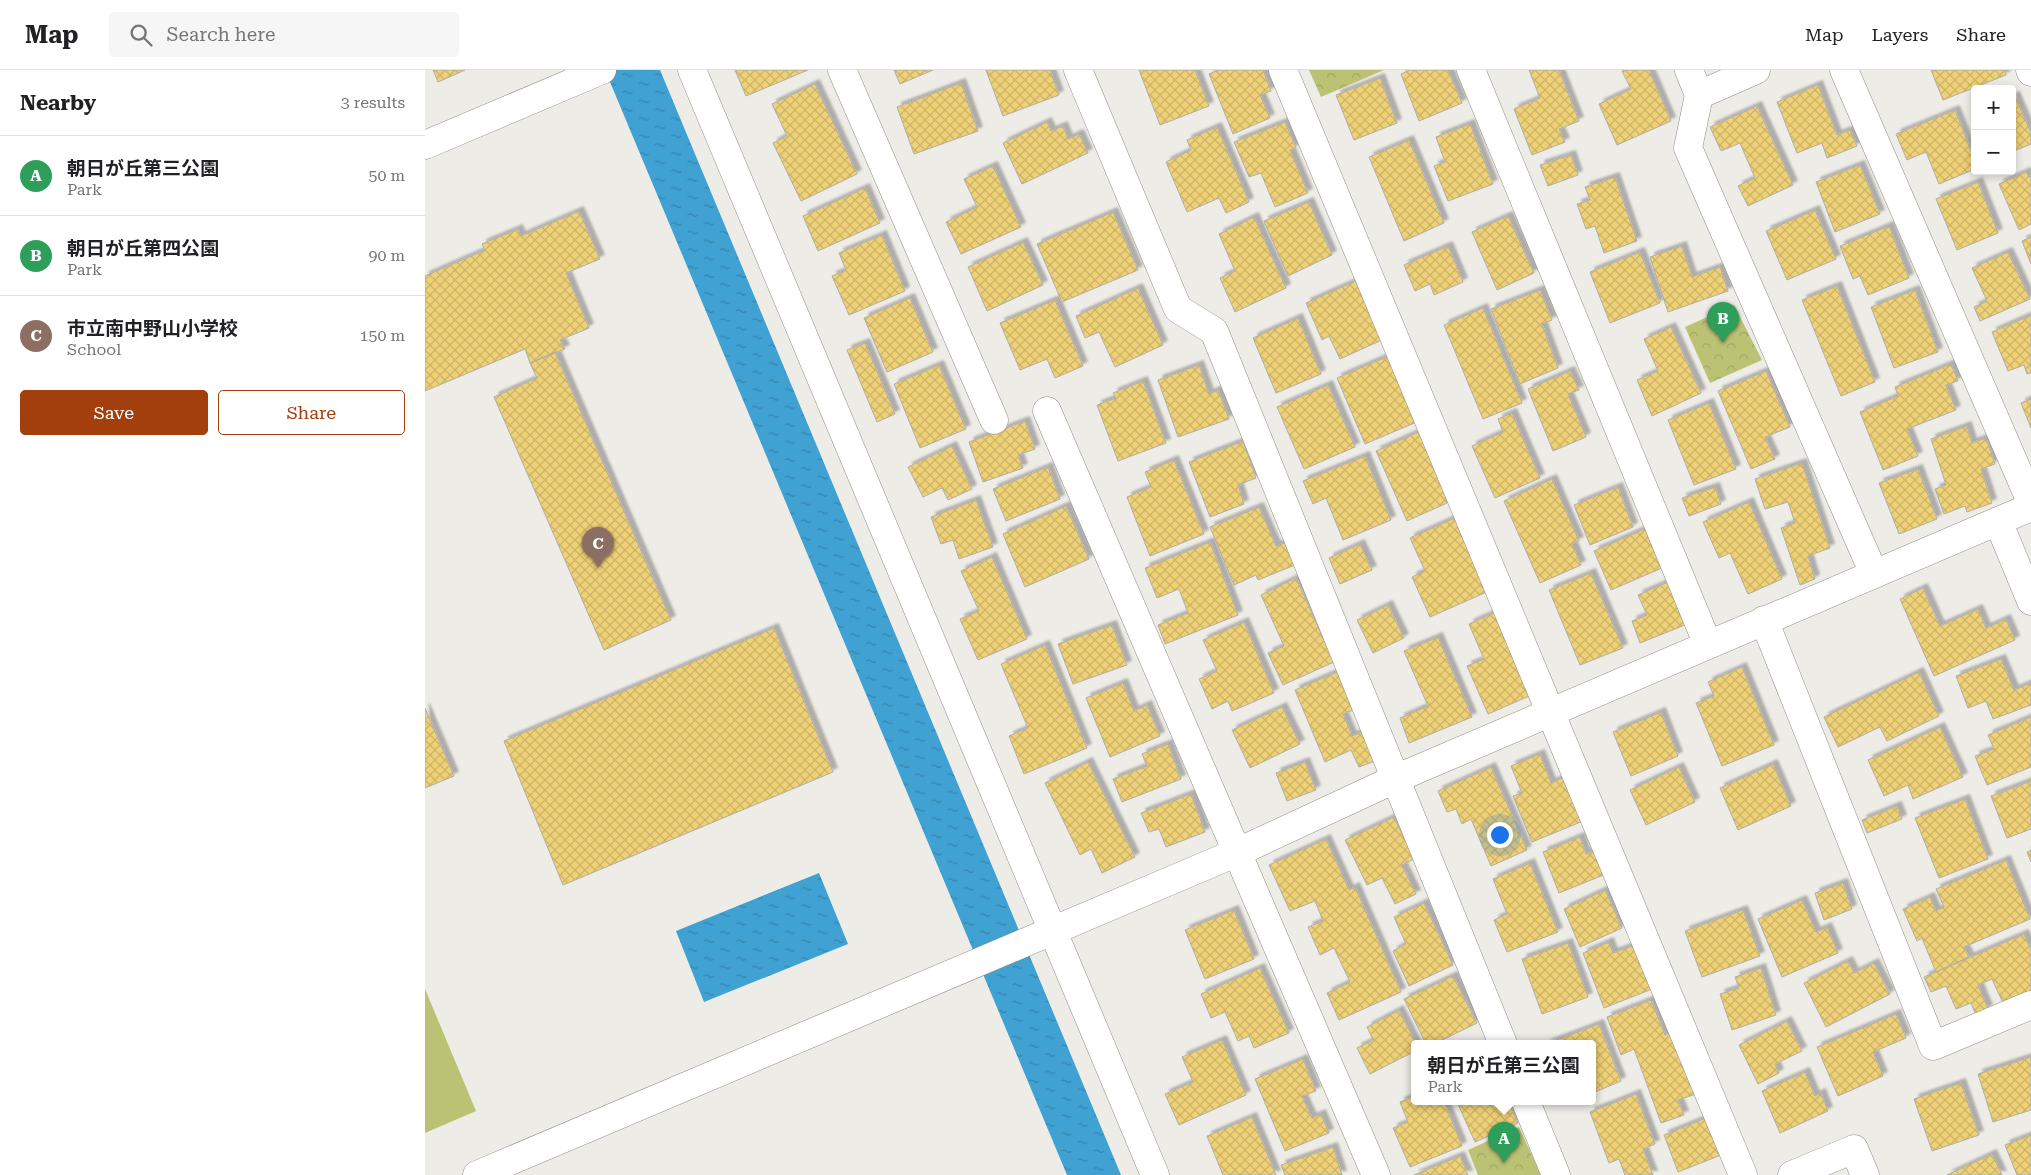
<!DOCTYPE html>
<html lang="en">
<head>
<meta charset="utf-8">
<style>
	body { margin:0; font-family:"Roboto Serif","Noto Sans JP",serif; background:#f6f6f6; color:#202124 }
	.controls { position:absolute; right:15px; top:15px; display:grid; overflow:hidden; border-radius:5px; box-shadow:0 2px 8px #0003 }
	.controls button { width:45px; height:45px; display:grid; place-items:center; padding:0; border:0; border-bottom:1px solid #e0e0e0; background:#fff; color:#202124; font:25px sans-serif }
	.you { position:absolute; left:1074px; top:764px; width:18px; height:18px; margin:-12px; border:4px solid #fff; border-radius:50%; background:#1a73e8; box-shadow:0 0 0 8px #1a73e833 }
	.badge { display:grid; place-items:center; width:32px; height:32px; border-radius:50%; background:#a33f0c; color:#fff; font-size:16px; font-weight:700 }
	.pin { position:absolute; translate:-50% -41px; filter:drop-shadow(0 1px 2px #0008) }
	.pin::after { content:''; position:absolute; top:26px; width:18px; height:15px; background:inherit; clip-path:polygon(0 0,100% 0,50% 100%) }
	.popup { position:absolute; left:986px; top:970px; width:185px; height:65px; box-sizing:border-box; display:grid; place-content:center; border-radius:5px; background:#fff; filter:drop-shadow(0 1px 4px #0005); font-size:16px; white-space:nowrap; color:#757577 }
	.popup b { font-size:19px; color:#202124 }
	.popup::after { content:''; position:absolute; left:50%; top:100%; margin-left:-10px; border:10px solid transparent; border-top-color:#fff }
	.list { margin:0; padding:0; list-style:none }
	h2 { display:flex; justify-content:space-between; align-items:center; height:65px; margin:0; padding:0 20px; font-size:21px }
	h2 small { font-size:16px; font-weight:400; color:#757577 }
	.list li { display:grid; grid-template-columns:32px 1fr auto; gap:15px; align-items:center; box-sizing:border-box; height:80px; padding:0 20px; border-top:1px solid #e0e0e0 }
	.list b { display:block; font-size:19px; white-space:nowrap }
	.list p { margin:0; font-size:16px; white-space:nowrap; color:#757577 }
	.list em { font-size:16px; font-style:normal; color:#757577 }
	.actions { display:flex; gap:10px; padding:15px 20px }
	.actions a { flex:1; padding:11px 0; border:1px solid #a33f0c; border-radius:5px; text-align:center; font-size:18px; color:#a33f0c }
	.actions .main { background:#a33f0c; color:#fff }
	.icon { flex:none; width:28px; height:28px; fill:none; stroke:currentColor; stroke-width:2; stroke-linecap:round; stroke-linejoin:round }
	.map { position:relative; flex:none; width:1606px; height:1105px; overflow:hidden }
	header { display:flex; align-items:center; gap:30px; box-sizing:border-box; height:70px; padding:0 25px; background:#fff; border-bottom:1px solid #e0e0e0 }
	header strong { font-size:24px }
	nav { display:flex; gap:28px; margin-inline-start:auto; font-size:18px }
	.search { width:350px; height:45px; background:#f6f6f6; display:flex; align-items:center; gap:12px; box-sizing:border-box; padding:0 18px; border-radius:5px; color:#757577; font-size:19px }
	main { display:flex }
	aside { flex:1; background:#fff }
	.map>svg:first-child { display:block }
	.grass { fill:#bcc274 }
	.park { fill:url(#park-crowns) }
	.water { fill:url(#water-ripples) }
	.building { fill:url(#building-cross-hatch); stroke:#b0aea9; filter:url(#shadow) }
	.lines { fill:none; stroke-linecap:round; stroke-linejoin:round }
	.street-casing { stroke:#8e8d88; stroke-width:29 }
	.street { stroke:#fff; stroke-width:28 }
</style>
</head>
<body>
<header>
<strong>Map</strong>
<div class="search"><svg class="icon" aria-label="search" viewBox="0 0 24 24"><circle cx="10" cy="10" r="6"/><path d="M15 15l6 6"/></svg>Search here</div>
<nav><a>Map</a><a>Layers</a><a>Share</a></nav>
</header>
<main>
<aside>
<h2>Nearby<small>3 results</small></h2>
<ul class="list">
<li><span class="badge" style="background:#2e9e5b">A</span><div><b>朝日が丘第三公園</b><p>Park</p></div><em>50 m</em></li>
<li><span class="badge" style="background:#2e9e5b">B</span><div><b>朝日が丘第四公園</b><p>Park</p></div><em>90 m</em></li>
<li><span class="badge" style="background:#8d6e63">C</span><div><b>市立南中野山小学校</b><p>School</p></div><em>150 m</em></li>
</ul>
<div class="actions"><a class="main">Save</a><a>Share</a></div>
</aside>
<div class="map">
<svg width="1606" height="1105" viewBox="0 0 1606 1105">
	<defs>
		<pattern id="park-crowns" width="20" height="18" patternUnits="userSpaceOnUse" patternTransform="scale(1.25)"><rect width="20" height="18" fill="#bcc274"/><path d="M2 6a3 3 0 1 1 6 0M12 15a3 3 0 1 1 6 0" fill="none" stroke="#a1a664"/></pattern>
		<pattern id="water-ripples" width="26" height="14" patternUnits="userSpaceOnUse" patternTransform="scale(1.25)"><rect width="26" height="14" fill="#40a2d3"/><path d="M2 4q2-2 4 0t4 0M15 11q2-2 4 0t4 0" fill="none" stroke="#3583aa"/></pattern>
		<pattern id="building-cross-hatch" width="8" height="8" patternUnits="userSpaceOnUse" patternTransform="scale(1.25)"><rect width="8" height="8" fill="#efd177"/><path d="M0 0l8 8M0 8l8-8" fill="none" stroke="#ccb366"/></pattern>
		<filter id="shadow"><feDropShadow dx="4.5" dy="-4.5" stdDeviation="1" flood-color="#0004"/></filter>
	</defs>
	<rect width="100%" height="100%" fill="#edece7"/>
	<!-- grass -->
	<path class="grass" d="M 0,919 L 51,1041 L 0,1063 Z"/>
	<!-- park -->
	<path class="park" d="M 884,0 L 959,0 L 896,27 Z
		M 1309,235 L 1337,290 L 1285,313 L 1260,257 Z
		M 1094,1057 L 1116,1105 L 1053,1105 L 1043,1080 Z"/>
	<!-- water -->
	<path class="water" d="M 180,0 L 235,0 L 696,1105 L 642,1105 Z
		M 394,803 L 423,874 L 279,932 L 251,861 Z"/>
	<!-- building -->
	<path class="building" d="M 8,0 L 40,0 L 13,12 Z
		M 310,0 L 383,0 L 321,26 Z
		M 469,0 L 508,0 L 475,14 Z
		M 561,0 L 625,0 L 634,25 L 578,46 Z
		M 714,0 L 770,0 L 784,36 L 735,55 Z
		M 794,0 L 838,0 L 846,21 L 835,25 L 845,48 L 808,64 L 784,4 Z
		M 985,0 L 1023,0 L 1037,33 L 994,51 L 976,4 Z
		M 1104,0 L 1134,0 L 1154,51 L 1134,59 L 1140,72 L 1107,85 L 1089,39 L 1115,28 Z
		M 1200,0 L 1224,0 L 1246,51 L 1192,75 L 1174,34 L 1206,19 L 1197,1 Z
		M 1506,0 L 1579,0 L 1581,5 L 1518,30 Z
		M 955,8 L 972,53 L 929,70 L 911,25 Z
		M 536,13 L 553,61 L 489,84 L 472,37 Z
		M 390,14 L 432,104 L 376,131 L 348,73 L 362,66 L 347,34 Z
		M 1393,15 L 1412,65 L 1425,60 L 1432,76 L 1402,88 L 1397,73 L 1372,83 L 1352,32 Z
		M 1590,26 L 1606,63 L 1606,74 L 1587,82 L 1587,27 Z
		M 1332,36 L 1368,115 L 1323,136 L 1313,116 L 1330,108 L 1315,73 L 1296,81 L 1285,57 Z
		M 1530,40 L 1550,91 L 1550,99 L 1514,114 L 1501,82 L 1482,90 L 1471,64 Z
		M 622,52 L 626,61 L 638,56 L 643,69 L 654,64 L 663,83 L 597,114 L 578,73 Z
		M 860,52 L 871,78 L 865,80 L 883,123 L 850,137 L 836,103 L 824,107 L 809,72 Z
		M 1045,54 L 1068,114 L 1023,131 L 1009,96 L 1020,92 L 1011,67 Z
		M 792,57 L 824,132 L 801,143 L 794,128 L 762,142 L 741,92 L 766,80 L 762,70 Z
		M 984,70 L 1019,153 L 979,171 L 944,87 Z
		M 1146,85 L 1153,105 L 1123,116 L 1115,95 Z
		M 1435,95 L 1455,144 L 1410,162 L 1391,112 Z
		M 568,96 L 596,157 L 536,184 L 521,152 L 552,137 L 539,109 Z
		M 1601,102 L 1604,107 L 1606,106 L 1606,154 L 1594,160 L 1574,114 Z
		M 1190,107 L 1212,171 L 1179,183 L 1170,156 L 1161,159 L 1152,134 L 1165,130 L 1160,117 Z
		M 1553,112 L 1573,163 L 1532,180 L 1511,129 Z
		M 440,118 L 455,153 L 393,181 L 378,146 Z
		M 884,132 L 907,185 L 863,206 L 839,151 Z
		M 1390,140 L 1411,189 L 1362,210 L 1341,161 Z
		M 154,141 L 175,189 L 141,203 L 164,258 L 135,270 L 140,279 L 105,293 L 100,279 L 0,321 L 0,206 L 60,180 L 57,174 L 93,159 L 96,166 Z
		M 688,142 L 713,200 L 637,232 L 612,174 Z
		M 1083,146 L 1109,203 L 1072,220 L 1047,162 Z
		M 829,147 L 861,218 L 810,242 L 795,208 L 810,201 L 794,164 Z
		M 1464,156 L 1484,208 L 1443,225 L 1435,206 L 1428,209 L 1415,176 Z
		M 457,165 L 480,221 L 424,245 L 407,206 L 421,200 L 414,183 Z
		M 1606,167 L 1606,194 L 1597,171 Z
		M 598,172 L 618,215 L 562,241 L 543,197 Z
		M 1023,176 L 1038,212 L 1009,225 L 1005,214 L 990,221 L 979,195 Z
		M 1257,176 L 1267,207 L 1295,197 L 1303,221 L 1243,242 L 1225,187 Z
		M 1215,182 L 1235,233 L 1185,253 L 1165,202 Z
		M 1583,182 L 1605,229 L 1555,251 L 1549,237 L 1562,231 L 1547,198 Z
		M 933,210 L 959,269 L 915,289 L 904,266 L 897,270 L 881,233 Z
		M 1412,216 L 1450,312 L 1416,326 L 1377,230 Z
		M 713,218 L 738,275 L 690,297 L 674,262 L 660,268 L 651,246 Z
		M 1115,220 L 1127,250 L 1117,254 L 1133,298 L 1095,314 L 1066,239 Z
		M 1490,220 L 1513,282 L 1469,298 L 1446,237 Z
		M 485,228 L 508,282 L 462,302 L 439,248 Z
		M 630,230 L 658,296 L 630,308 L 622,289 L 595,300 L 575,253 Z
		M 1058,238 L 1097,333 L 1058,349 L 1019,255 Z
		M 1606,245 L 1606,303 L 1602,304 L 1599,295 L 1583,301 L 1567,262 Z
		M 873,248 L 896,304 L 851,323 L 828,268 Z
		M 1246,257 L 1276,323 L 1227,346 L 1212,310 L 1233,301 L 1219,269 Z
		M 440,273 L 470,344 L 452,352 L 422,280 Z
		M 130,282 L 246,550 L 179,580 L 69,327 L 112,308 L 105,293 Z
		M 966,285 L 994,351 L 940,374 L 912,308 Z
		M 1526,294 L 1533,311 L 1521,315 L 1531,340 L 1482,359 L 1493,386 L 1458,400 L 1435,342 L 1473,326 L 1470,317 Z
		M 514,295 L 541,359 L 495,378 L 469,314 Z
		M 774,295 L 784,324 L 793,320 L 804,349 L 753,367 L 733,310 Z
		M 1145,301 L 1154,320 L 1143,324 L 1161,367 L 1128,381 L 1103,319 Z
		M 1341,301 L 1365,357 L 1340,367 L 1350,389 L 1326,399 L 1293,321 Z
		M 718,311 L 741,373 L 693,391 L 672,335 L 691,328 L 688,323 Z
		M 903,315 L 930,377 L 879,399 L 852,337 Z
		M 1606,329 L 1606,358 L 1596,333 Z
		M 1284,333 L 1311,399 L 1269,415 L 1243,350 Z
		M 1087,343 L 1115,408 L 1070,428 L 1047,376 L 1078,362 L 1073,349 Z
		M 600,351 L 610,379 L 593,385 L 598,398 L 558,412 L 544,372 Z
		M 1542,356 L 1547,373 L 1561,368 L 1570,394 L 1556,399 L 1567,433 L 1542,442 L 1540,436 L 1519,444 L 1510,419 L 1521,415 L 1506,369 Z
		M 998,360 L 1027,424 L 1020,427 L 1022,433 L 982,451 L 951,381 Z
		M 818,371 L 831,408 L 813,415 L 819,434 L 785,447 L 764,392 Z
		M 527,376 L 547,419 L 523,430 L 517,418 L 498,427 L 483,397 Z
		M 940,386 L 966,450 L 918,470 L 901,428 L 888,434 L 878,411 Z
		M 749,390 L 779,464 L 725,486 L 702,427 L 726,417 L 720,402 Z
		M 1377,393 L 1405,478 L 1383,486 L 1390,509 L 1375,515 L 1356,458 L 1370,453 L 1363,432 L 1340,439 L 1330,409 Z
		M 623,397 L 635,429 L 581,451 L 568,419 Z
		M 1493,399 L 1512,449 L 1474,464 L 1454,413 Z
		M 1127,409 L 1154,471 L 1147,474 L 1156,495 L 1115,513 L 1079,431 Z
		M 1193,417 L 1208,457 L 1165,475 L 1149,435 Z
		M 1290,417 L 1296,434 L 1264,446 L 1257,428 Z
		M 551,430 L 568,477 L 534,489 L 528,470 L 516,474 L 506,447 Z
		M 1324,432 L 1357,509 L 1323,524 L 1305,483 L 1294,488 L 1278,452 Z
		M 641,436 L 664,489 L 600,517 L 578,464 Z
		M 834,437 L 851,476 L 860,473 L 870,495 L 833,510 L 831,505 L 809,515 L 785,457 Z
		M 1032,447 L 1064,521 L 1005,547 L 987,507 L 1000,501 L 985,468 Z
		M 1220,459 L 1237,498 L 1186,520 L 1169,481 Z
		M 785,472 L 813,545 L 740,574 L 733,555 L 763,543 L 754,519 L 732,528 L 720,498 Z
		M 935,474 L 947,500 L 915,514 L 904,488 Z
		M 567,487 L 602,569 L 553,590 L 535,549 L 554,541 L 536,501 Z
		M 1166,503 L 1198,578 L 1155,595 L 1124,520 Z
		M 871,508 L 909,592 L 858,615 L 843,583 L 859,576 L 836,525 Z
		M 1243,512 L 1260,555 L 1215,573 L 1207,551 L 1222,545 L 1213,525 Z
		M 1498,518 L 1515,556 L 1553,539 L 1561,558 L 1581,549 L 1590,570 L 1509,606 L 1475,529 Z
		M 963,535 L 979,568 L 948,583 L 932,550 Z
		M 1073,541 L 1109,624 L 1063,644 L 1042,596 L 1059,589 L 1044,554 Z
		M 819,552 L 849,623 L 807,641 L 803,631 L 787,639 L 774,609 L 792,601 L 778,570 Z
		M 687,555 L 702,595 L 648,614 L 633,574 Z
		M 349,558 L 408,702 L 138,815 L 79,671 Z
		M 1013,567 L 1047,647 L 984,673 L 975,648 L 1003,636 L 979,581 Z
		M 620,575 L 662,678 L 599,704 L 584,666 L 603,658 L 576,594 Z
		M 1576,589 L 1589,620 L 1606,613 L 1606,635 L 1568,649 L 1561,631 L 1543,638 L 1531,606 Z
		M 1317,597 L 1349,675 L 1297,696 L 1271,633 L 1289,626 L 1283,612 Z
		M 912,602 L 928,640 L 918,644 L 927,666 L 937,662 L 950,691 L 934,697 L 926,680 L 900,692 L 870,620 Z
		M 1494,602 L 1514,646 L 1462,671 L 1455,657 L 1413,677 L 1399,647 Z
		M 698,613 L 709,641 L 722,635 L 735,666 L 685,687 L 661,628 Z
		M 857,637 L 875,674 L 825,698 L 807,660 Z
		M 0,638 L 29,706 L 0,718 Z
		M 1236,642 L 1253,686 L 1206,706 L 1188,662 Z
		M 1606,647 L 1606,697 L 1562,715 L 1550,686 L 1569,679 L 1563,665 Z
		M 1515,657 L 1538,707 L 1488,729 L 1483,715 L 1459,726 L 1443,690 Z
		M 743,674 L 756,709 L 697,732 L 688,709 L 722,696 L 717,684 Z
		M 1115,684 L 1126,713 L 1140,707 L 1158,751 L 1107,772 L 1088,726 L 1097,723 L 1086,696 Z
		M 663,692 L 710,787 L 677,803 L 666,779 L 655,785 L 620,713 Z
		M 880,692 L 891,720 L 862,731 L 851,703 Z
		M 1348,694 L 1366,736 L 1313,760 L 1295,718 Z
		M 1066,697 L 1102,780 L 1066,796 L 1046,749 L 1037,754 L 1031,739 L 1022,742 L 1013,721 Z
		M 1254,697 L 1270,732 L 1221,755 L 1205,720 Z
		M 1606,711 L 1606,759 L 1582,768 L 1566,726 Z
		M 766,724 L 780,762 L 741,777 L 734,759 L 724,762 L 716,743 Z
		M 1540,729 L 1563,789 L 1514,808 L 1490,748 Z
		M 1472,736 L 1477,749 L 1442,763 L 1437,750 Z
		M 969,747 L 989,789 L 977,795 L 991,824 L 970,834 L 957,808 L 942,815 L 920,770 Z
		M 1155,767 L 1161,784 L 1172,780 L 1181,804 L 1134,823 L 1118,782 Z
		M 901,769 L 924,820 L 930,817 L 976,922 L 914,950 L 902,923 L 925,912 L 909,878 L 895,885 L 883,857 L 898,851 L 890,831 L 865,841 L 844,795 Z
		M 1606,780 L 1606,792 L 1602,782 Z
		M 1581,790 L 1605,849 L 1539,877 L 1544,887 L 1511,902 L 1497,868 L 1492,871 L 1478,839 L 1505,827 L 1511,841 L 1519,837 L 1511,819 Z
		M 1105,793 L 1133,862 L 1082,882 L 1069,850 L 1082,844 L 1068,809 Z
		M 1418,813 L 1427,839 L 1399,850 L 1390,823 Z
		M 1180,820 L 1197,858 L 1155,877 L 1139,839 Z
		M 1377,830 L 1391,862 L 1402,857 L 1413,883 L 1357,907 L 1333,849 Z
		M 999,833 L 1028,895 L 984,916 L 968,881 L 981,874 L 969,847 Z
		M 809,840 L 829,889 L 780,909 L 760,860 Z
		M 1318,840 L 1335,886 L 1277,907 L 1260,861 Z
		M 1599,864 L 1606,880 L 1606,921 L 1578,933 L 1567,909 L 1553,915 L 1563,939 L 1551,945 L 1546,933 L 1531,939 L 1521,916 L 1506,922 L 1499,907 Z
		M 1184,872 L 1188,883 L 1210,875 L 1227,919 L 1179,938 L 1158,883 Z
		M 1143,873 L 1163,927 L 1117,944 L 1097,889 Z
		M 1423,891 L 1429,903 L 1449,893 L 1465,924 L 1401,957 L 1379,913 Z
		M 835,898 L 864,963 L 829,978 L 824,966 L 813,971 L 800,942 L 786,948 L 776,924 Z
		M 1336,898 L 1351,945 L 1307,960 L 1295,924 L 1314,918 L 1310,907 Z
		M 1028,906 L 1052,953 L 1009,974 L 1001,974 L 979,929 Z
		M 1226,930 L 1240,965 L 1248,962 L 1271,1024 L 1253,1030 L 1259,1045 L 1236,1053 L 1209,979 L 1196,985 L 1182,947 Z
		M 974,940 L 991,974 L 990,981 L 945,1004 L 932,978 L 948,970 L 942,957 Z
		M 1471,944 L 1481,968 L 1448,982 L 1458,1006 L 1413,1026 L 1392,977 Z
		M 1362,951 L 1377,981 L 1350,994 L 1354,1003 L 1333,1014 L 1314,975 Z
		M 1174,954 L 1196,1011 L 1168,1023 L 1168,974 L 1121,974 Z
		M 797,970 L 821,1025 L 754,1055 L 740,1024 L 768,1012 L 757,987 Z
		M 1606,987 L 1606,1040 L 1568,1052 L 1553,1004 Z
		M 878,989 L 891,1021 L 877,1026 L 887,1048 L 896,1044 L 904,1063 L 860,1081 L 830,1009 Z
		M 1380,1002 L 1390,1026 L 1396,1023 L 1403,1041 L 1355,1063 L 1337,1021 Z
		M 1536,1013 L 1554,1065 L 1507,1081 L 1489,1029 Z
		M 1211,1024 L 1230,1074 L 1218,1079 L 1228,1105 L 1200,1105 L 1194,1089 L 1184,1093 L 1165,1042 Z
		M 990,1026 L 990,1032 L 1019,1032 L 1037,1076 L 985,1097 L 968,1058 L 983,1052 L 975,1032 Z
		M 1032,1032 L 1083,1032 L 1093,1053 L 1050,1072 Z
		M 827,1047 L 851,1105 L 798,1105 L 782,1066 Z
		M 1281,1048 L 1296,1085 L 1253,1102 L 1239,1065 Z
		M 1606,1065 L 1606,1105 L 1592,1105 L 1580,1075 Z
		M 908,1077 L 917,1105 L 860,1105 L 856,1095 Z
		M 1567,1084 L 1577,1105 L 1522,1105 Z
		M 1035,1086 L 1043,1105 L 989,1105 Z"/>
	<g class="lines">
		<!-- street casing -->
		<g class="street-casing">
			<path id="street" d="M 267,0 L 730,1105
				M 417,0 L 569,350
				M 653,0 L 753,239 L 789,261 L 1078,974
				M 858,0 L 1318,1105
				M 1046,0 L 1283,575
				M 1264,0 L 1274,25 L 1263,78 L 1449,504
				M 1419,0 L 1606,432
				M 1605,0 L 1606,2
				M 1274,25 L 1331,0
				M 0,75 L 177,0
				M 622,341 L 951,1105
				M 1573,451 L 1606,531
				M 1339,550 L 1508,976 L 1606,935
				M 1101,1032 L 1131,1105
				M 52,1105 L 813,782 L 970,709 L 1606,437
				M 1367,1105 L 1429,1079 L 1440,1105"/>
		</g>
		<!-- street -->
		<use href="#street" class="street"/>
	</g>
</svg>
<div class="controls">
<button>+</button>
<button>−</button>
</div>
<div class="you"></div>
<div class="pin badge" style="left:1079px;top:1093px;background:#2e9e5b">A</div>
<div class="popup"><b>朝日が丘第三公園</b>Park</div>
<div class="pin badge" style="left:1298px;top:273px;background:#2e9e5b">B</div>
<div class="pin badge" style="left:173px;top:498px;background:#8d6e63">C</div>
</div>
</main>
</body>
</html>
